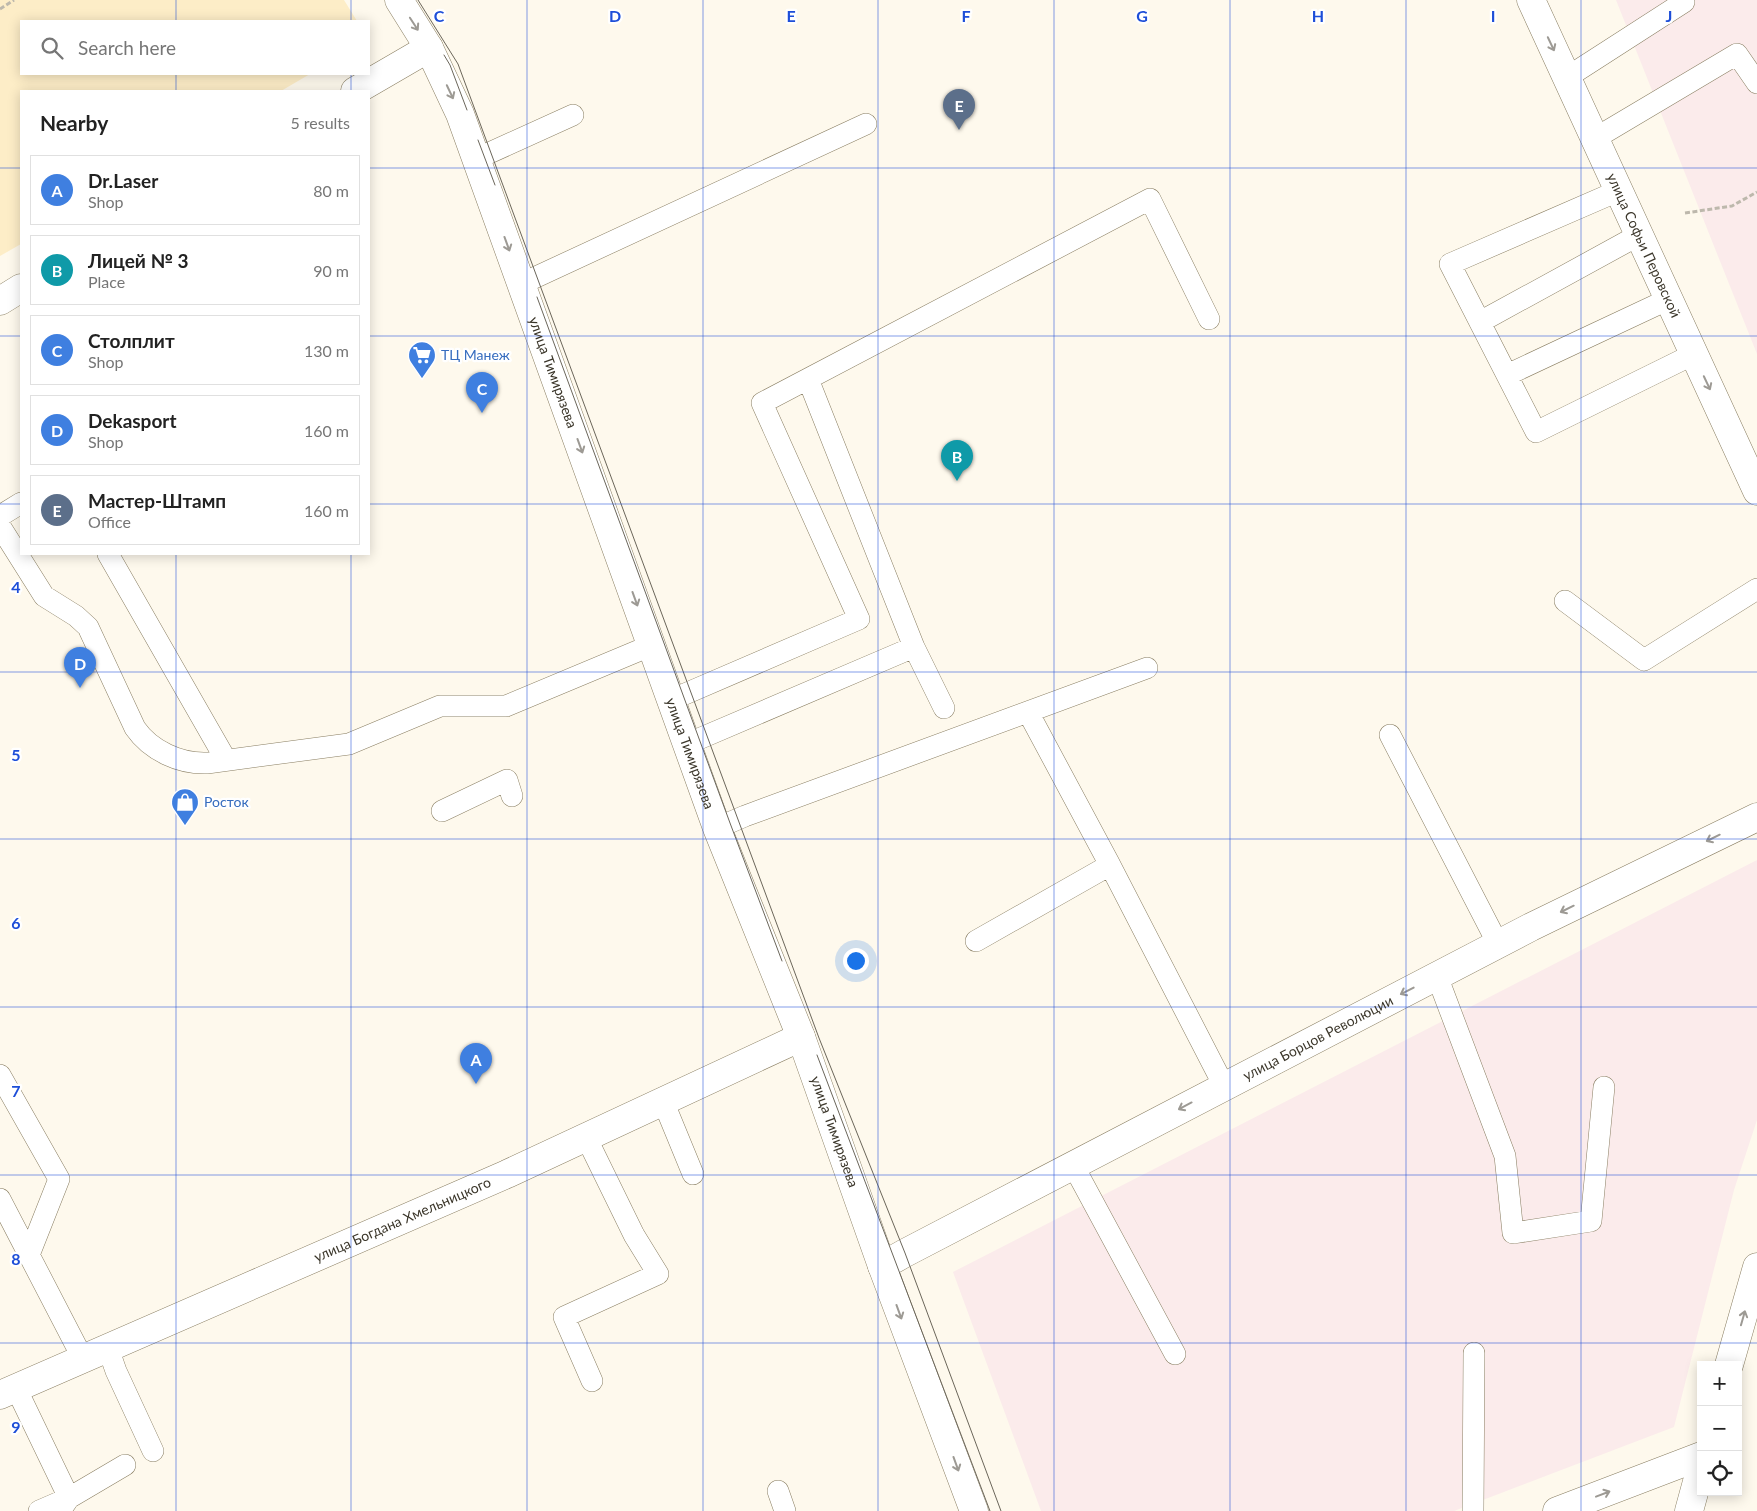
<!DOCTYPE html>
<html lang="en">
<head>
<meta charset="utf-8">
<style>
	body { margin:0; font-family:Lato,sans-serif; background:#f2f2f2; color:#222 }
	.controls { position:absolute; right:15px; bottom:15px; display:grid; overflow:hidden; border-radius:0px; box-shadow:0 2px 12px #0003 }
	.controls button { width:45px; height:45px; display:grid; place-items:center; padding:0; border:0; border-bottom:1px solid #e0e0e0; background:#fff; color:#222; font:25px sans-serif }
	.you { position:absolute; left:855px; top:960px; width:18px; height:18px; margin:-12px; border:4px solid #fff; border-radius:50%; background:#1a73e8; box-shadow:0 0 0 8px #1a73e833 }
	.badge { display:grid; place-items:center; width:32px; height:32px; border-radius:50%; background:#db2777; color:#fff; font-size:16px; font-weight:700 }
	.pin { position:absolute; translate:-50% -41px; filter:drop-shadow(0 1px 2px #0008) }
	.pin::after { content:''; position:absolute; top:26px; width:18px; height:15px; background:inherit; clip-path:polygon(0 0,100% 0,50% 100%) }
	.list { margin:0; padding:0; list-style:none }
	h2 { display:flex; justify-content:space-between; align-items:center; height:65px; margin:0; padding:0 20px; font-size:21px }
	h2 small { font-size:16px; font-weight:400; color:#767676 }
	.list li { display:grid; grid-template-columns:32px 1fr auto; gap:15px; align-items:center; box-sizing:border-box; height:70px; margin:0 10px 10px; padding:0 10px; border:1px solid #e0e0e0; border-radius:0px }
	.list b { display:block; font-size:19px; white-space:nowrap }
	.list p { margin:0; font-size:16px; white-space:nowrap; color:#767676 }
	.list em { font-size:16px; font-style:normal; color:#767676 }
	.icon { flex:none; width:28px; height:28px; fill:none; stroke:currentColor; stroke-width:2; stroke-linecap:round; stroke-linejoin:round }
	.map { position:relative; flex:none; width:1757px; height:1511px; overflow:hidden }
	.search { position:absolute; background:#fff; box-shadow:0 2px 12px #0003; left:20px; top:20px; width:350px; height:55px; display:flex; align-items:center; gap:12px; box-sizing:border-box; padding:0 18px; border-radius:0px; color:#767676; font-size:19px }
	.panel { position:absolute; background:#fff; box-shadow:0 2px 12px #0003; left:20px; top:90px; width:350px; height:465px; border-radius:0px }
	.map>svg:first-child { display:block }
	.built { fill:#fdedc7 }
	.industrial { fill:#fbebeb }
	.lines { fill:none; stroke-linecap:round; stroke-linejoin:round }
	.lane-casing { stroke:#897e62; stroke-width:22 }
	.street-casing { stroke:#897e62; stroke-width:29 }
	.secondary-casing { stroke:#897e62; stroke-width:29 }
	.path { stroke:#bdb8ac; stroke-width:3; stroke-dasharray:5 2.5; stroke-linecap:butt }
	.lane { stroke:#fff; stroke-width:21 }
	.street { stroke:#fff; stroke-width:28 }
	.secondary { stroke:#fff; stroke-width:28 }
	.tram { stroke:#6b665a; stroke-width:1 }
	.oneway { stroke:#9d9a94 }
	.grid { fill:none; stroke:#1d4ed8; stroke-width:1; stroke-opacity:0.55 }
	.labels { text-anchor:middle; stroke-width:4.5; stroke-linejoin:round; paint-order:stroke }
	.street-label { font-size:14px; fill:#3b362a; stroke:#fff }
	.shop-label { font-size:14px; fill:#366cbe; stroke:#fff; text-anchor:start }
	.grid-label { font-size:16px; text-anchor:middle; font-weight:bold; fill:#1d4ed8; stroke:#fff; stroke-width:4.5; stroke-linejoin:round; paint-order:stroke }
</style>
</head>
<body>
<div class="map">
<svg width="1757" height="1511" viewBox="0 0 1757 1511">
	<rect width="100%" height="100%" fill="#fef9ed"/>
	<!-- built -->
	<path class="built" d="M 0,0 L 344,0 L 357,21 L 21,21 L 21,74 L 310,74 L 281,91 L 21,91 L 21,244 L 0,256 Z"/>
	<!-- industrial -->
	<path class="industrial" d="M 1616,0 L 1757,0 L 1757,354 Z
		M 1757,860 L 1757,1120 L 1734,1190 L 1674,1427 L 1454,1511 L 1041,1511 L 953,1272 Z"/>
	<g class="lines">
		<!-- lane casing -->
		<g class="lane-casing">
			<path id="lane" d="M 1566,78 L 1684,2
				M 1594,139 L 1737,54 L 1757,83
				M 476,159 L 573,115
				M 1618,191 L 1450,264 L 1536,432 L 1694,354
				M 521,284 L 866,124
				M 1480,322 L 1639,235
				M 1507,375 L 1669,299
				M 808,379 L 914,647
				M 0,516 L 21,503
				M 0,526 L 44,596 L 76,616 L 88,627 L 135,728 C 151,751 180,764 207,763 L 349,744 L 440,706 L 506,706 L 652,645
				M 108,554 L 226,760
				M 1565,601 L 1644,660 L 1757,589
				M 671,700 L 859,619 L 762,403 L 1150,199 L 1209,319
				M 1390,735 L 1498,944
				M 687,744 L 914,647 L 944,708
				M 442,811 L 507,780 L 512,796
				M 717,828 L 745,816 L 1147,668
				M 1110,865 L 1224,1086
				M 976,941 L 1110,865 L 1028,712
				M 1437,976 L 1505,1156 L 1513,1233 L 1591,1221 L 1604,1087
				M 0,1075 L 59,1179 L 29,1255
				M 663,1101 L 693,1174
				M 586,1137 L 634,1235 L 658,1274 L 564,1317 L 592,1381
				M 1073,1165 L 1175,1354
				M 0,1199 L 83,1359
				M 108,1348 L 116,1371 L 153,1451
				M 16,1388 L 69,1498 L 60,1511
				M 778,1491 L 785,1511
				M 39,1511 L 69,1498 L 125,1465
				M 1473,1511 L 1474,1353"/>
		</g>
		<!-- street casing -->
		<g class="street-casing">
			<g id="street">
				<path id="s1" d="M 882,1266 L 905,1253 L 1531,927 L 1757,817"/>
				<path id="s2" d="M 0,1395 L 507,1174 L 801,1037"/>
				<path d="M 1557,1511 L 1701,1456"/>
			</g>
		</g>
		<!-- secondary casing -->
		<g class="secondary-casing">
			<g id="secondary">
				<path id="s3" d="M 399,0 L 429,48 L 460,114 L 717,828 L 801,1037 L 882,1266 L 974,1511"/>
				<path id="s4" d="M 1531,0 L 1757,491"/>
				<path d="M 355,91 L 429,48"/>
				<path d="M 0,301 L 21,288"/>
				<path d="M 1729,1365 L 1757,1267"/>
				<path d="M 1689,1511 L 1701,1467"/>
			</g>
		</g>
		<!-- path -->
		<path class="path" d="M 0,9 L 14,0
			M 1685,213 L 1732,206 L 1757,192"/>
		<!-- lane -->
		<use href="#lane" class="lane"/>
		<!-- street -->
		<use href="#street" class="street"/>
		<!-- secondary -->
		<use href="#secondary" class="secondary"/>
		<!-- tram -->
		<path class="tram" d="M 418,0 L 458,64 L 819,1038 L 905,1253 L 1001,1511
			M 444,55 L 450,65 L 467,110
			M 478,140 L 495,185
			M 537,297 L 730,823 L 782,961
			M 817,1055 L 990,1511"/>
	</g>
	<!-- one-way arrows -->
	<defs><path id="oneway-shaft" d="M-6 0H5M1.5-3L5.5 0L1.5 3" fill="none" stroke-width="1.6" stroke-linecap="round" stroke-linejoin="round" transform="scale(1.25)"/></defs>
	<g class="oneway">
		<use href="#oneway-shaft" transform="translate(414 24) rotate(57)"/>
		<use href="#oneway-shaft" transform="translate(1551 44) rotate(65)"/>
		<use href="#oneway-shaft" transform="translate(450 92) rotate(65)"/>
		<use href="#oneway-shaft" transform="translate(507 244) rotate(70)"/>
		<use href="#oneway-shaft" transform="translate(1707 383) rotate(65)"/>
		<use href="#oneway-shaft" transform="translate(580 446) rotate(70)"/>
		<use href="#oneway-shaft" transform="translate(635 599) rotate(70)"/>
		<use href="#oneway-shaft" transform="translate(1713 838) rotate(154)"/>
		<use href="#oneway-shaft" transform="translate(1567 909) rotate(154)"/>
		<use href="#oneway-shaft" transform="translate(1407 991) rotate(153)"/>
		<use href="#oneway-shaft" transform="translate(1185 1106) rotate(152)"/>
		<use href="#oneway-shaft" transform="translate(899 1312) rotate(70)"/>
		<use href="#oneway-shaft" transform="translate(1743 1318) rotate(-74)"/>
		<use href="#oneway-shaft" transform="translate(956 1464) rotate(70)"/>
		<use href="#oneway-shaft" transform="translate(1603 1494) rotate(-21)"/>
	</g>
	<!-- grid -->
	<path class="grid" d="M 176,0 L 176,21M 351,0 L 351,21M 527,0 L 527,1511M 703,0 L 703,1511M 878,0 L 878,1511M 1054,0 L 1054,1511M 1230,0 L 1230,1511M 1406,0 L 1406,1511M 1581,0 L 1581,1511M 176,74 L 176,91M 351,74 L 351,91M 0,168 L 21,168M 369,168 L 1757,168M 0,336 L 21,336M 369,336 L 1757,336M 0,504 L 21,504M 369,504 L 1757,504M 176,554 L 176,1511M 351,554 L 351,1511M 0,672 L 1757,672M 0,839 L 1757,839M 0,1007 L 1757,1007M 0,1175 L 1757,1175M 0,1343 L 1757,1343"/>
	<!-- icons -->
	<defs>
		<g id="supermarket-pin" transform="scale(1.4375)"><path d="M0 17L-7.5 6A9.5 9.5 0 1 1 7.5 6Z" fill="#3f7fe0" stroke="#fff"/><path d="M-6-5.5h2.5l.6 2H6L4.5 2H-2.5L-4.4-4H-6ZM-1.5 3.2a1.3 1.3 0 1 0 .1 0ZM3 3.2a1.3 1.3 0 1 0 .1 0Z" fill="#fff"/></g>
		<g id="shop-pin" transform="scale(1.4375)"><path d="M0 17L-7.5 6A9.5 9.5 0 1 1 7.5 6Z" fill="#3f7fe0" stroke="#fff"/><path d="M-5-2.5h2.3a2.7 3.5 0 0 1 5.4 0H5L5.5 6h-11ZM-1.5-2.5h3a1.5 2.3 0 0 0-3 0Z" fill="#fff"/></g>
	</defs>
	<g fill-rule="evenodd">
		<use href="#supermarket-pin" x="422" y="355"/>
		<use href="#shop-pin" x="185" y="802"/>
	</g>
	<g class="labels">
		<!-- street labels -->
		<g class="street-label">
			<text dy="5" stroke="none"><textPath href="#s4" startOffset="270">улица Софьи Перовской</textPath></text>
			<text dy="5" stroke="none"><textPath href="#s3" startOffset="404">улица Тимирязева</textPath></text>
			<text dy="5" stroke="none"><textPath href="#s3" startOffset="809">улица Тимирязева</textPath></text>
			<text dy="5" stroke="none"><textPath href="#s1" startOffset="492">улица Борцов Революции</textPath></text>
			<text dy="5" stroke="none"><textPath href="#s3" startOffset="1214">улица Тимирязева</textPath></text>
			<text dy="5" stroke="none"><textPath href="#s2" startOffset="439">улица Богдана Хмельницкого</textPath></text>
		</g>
		<!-- shop labels -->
		<g class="shop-label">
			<text x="441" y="360">ТЦ Манеж</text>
			<text x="204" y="807">Росток</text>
		</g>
	</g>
	<g class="grid-label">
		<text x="439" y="22">C</text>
		<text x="615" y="22">D</text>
		<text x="791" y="22">E</text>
		<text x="966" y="22">F</text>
		<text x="1142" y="22">G</text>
		<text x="1318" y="22">H</text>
		<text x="1493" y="22">I</text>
		<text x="1669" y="22">J</text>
		<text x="16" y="593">4</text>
		<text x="16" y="761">5</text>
		<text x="16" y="929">6</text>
		<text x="16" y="1097">7</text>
		<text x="16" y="1265">8</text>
		<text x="16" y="1433">9</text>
	</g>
</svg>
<div class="controls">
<button>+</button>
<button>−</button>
<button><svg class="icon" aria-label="locate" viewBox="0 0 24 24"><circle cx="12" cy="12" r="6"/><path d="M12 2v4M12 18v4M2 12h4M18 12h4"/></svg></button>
</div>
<div class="you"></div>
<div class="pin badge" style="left:476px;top:1084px;background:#3f7fe0">A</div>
<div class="pin badge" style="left:957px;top:481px;background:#0f9aa8">B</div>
<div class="pin badge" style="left:482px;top:413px;background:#3f7fe0">C</div>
<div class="pin badge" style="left:80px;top:688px;background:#3f7fe0">D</div>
<div class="pin badge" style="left:959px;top:130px;background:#5c6f8a">E</div>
<div class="search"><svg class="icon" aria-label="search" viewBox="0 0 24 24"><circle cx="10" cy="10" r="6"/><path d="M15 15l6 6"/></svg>Search here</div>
<section class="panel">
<h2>Nearby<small>5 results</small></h2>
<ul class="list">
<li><span class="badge" style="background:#3f7fe0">A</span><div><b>Dr.Laser</b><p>Shop</p></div><em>80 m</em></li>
<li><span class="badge" style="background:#0f9aa8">B</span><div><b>Лицей № 3</b><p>Place</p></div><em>90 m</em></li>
<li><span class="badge" style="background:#3f7fe0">C</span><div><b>Столплит</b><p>Shop</p></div><em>130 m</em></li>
<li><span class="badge" style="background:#3f7fe0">D</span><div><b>Dekasport</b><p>Shop</p></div><em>160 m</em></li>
<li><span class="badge" style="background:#5c6f8a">E</span><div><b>Мастер-Штамп</b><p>Office</p></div><em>160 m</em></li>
</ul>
</section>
</div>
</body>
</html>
